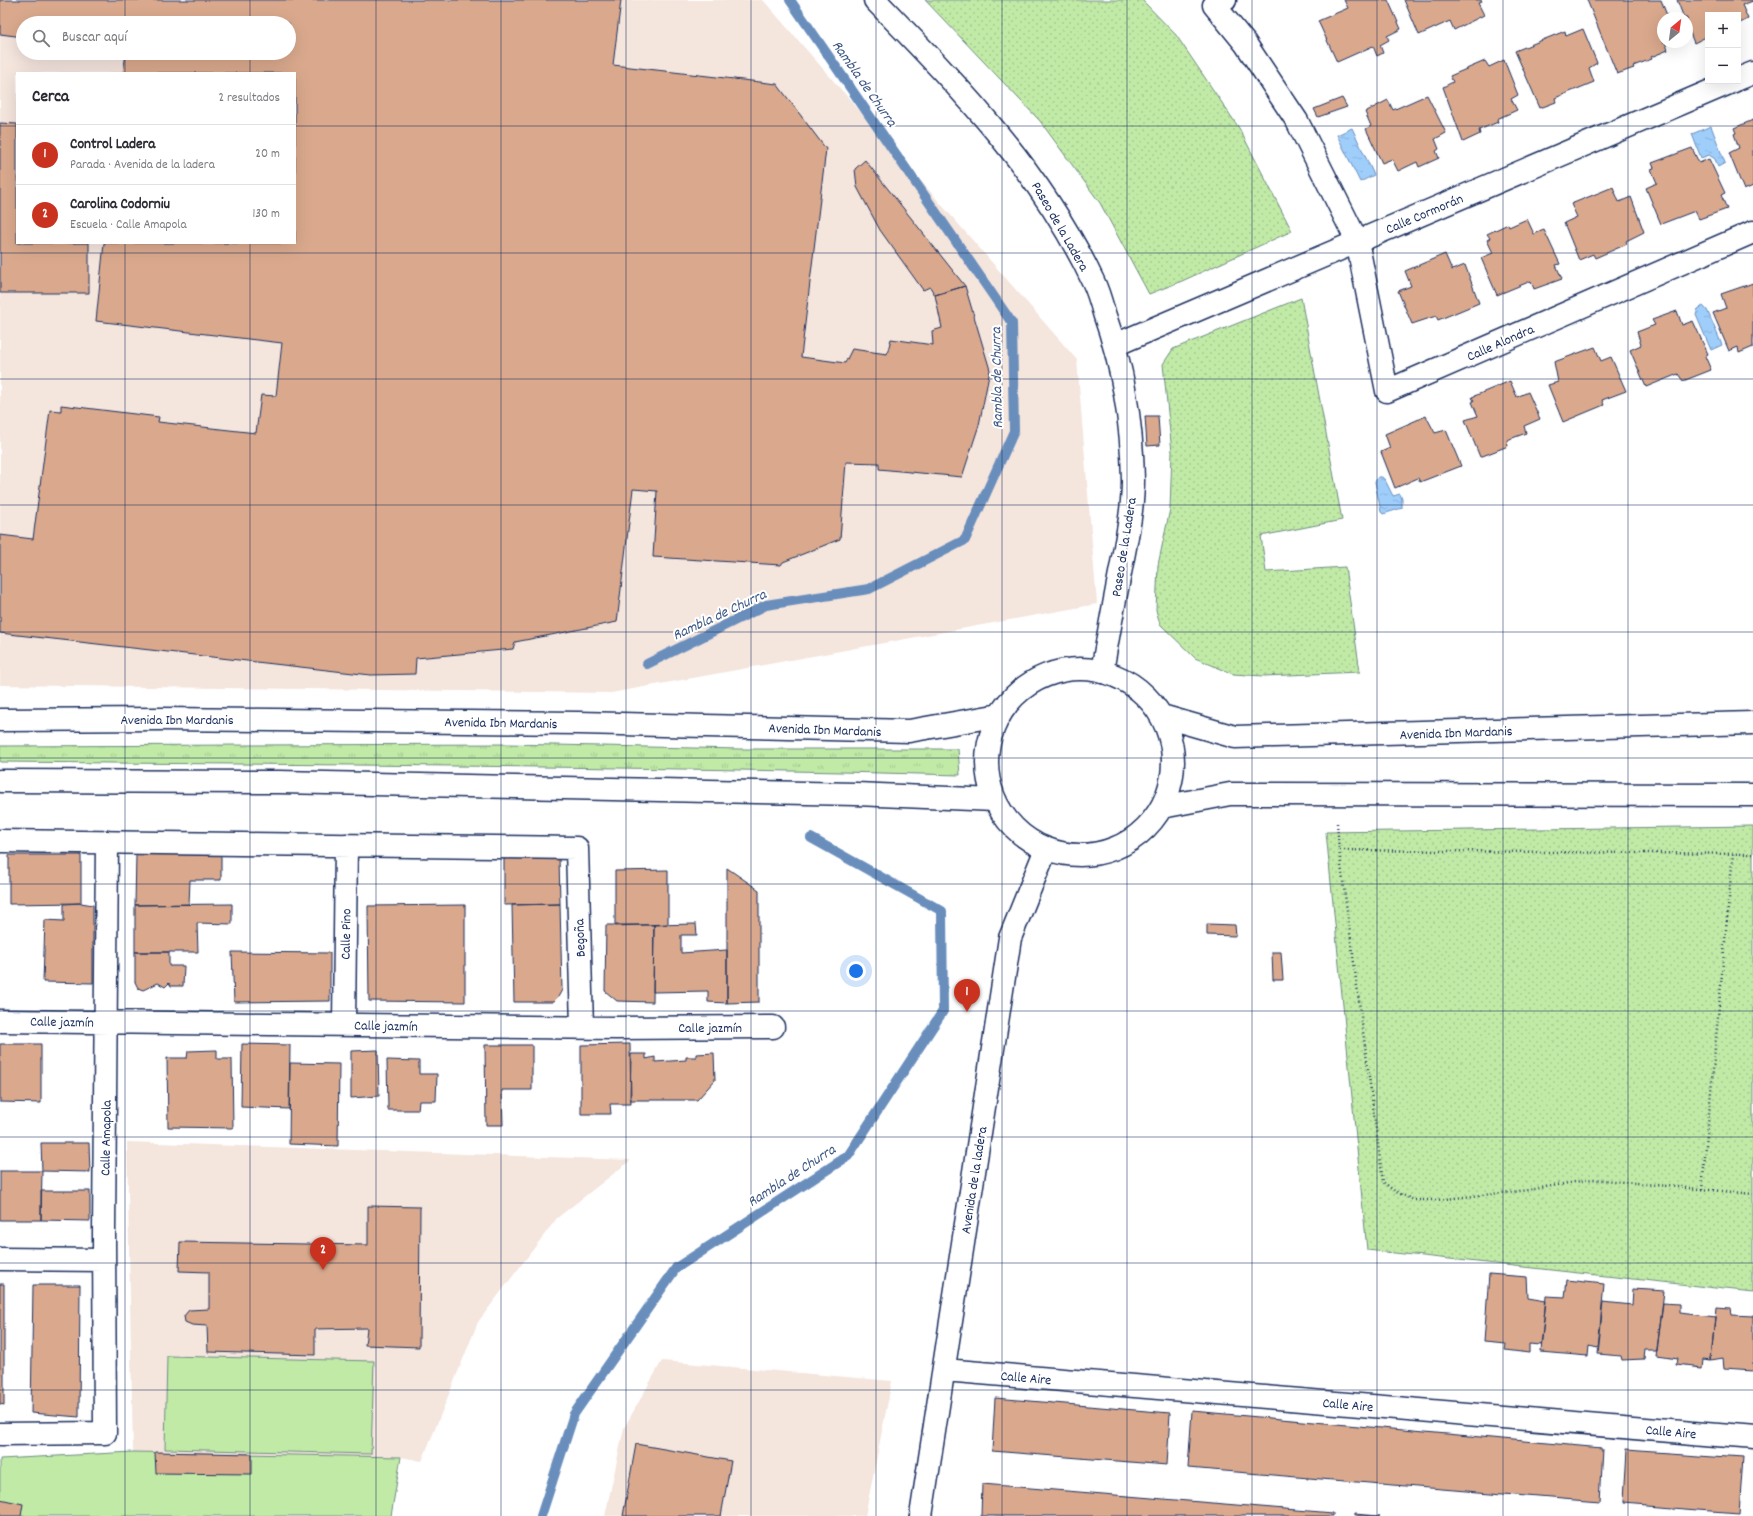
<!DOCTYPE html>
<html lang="es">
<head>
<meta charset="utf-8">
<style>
	body { margin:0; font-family:Dekko,sans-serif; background:#f2f2f3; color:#2b2b33 }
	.controls { position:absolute; right:12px; top:12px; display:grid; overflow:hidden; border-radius:0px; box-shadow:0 4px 16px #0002 }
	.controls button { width:36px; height:36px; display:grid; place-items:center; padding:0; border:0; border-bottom:1px solid #e1e1e2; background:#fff; color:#2b2b33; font:20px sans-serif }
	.compass { position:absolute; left:1657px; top:12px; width:36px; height:36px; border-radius:50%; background:#fff; box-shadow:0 4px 16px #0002; rotate:29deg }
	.you { position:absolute; left:856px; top:971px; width:14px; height:14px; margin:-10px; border:3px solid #fff; border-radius:50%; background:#1a73e8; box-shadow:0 0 0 6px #1a73e833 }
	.badge { display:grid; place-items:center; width:26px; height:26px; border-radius:50%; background:#c8321e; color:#fff; font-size:13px; font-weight:700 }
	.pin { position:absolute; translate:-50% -33px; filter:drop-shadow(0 1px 2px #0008) }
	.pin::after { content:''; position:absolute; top:21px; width:14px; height:12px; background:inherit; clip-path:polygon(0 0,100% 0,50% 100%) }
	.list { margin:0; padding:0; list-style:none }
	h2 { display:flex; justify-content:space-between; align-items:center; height:52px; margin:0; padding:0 16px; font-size:17px }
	h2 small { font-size:13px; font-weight:400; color:#7c7c81 }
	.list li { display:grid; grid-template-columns:26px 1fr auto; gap:12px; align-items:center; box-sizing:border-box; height:60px; padding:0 16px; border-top:1px solid #e1e1e2 }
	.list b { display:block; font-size:15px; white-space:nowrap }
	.list p { margin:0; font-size:13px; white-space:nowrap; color:#7c7c81 }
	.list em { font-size:13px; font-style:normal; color:#7c7c81 }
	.icon { flex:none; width:22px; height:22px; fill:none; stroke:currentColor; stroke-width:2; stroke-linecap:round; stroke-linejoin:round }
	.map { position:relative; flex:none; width:1753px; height:1516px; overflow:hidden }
	.search { position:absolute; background:#fff; box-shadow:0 4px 16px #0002; left:16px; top:16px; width:280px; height:44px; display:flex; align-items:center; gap:10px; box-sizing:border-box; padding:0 14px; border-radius:22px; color:#7c7c81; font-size:15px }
	.panel { position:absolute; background:#fff; box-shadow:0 4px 16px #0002; left:16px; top:72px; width:280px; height:172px; border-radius:0px }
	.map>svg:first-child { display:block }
	.built { fill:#f4e5dd; fill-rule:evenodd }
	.grass { fill:url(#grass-tufts); stroke:#6e8c82 }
	.park { fill:url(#park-dots); stroke:#6e8c82 }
	.pitch { fill:#c1eaa6; stroke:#6e8c82 }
	.water { fill:url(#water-ripples); stroke:#6a8ebc }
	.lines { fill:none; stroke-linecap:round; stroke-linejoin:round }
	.stream { stroke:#6a8ebc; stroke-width:10 }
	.building { fill:#daa98d; stroke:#1b2f5e }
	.street-casing { stroke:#1b2f5e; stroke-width:25 }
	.primary-casing { stroke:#1b2f5e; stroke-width:25 }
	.path { stroke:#1b2f5e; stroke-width:2.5; stroke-dasharray:1 3; stroke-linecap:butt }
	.street { stroke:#fff; stroke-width:22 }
	.primary { stroke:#fff; stroke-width:22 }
	.grid { fill:none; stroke:#1b2f5e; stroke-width:1; stroke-opacity:0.55 }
	.labels { text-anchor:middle; stroke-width:4; stroke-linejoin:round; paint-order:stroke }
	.street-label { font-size:14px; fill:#1b2f5e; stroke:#fff }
	.water-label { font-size:15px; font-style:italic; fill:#3c5785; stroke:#fff }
</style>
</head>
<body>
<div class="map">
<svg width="1753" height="1516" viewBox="0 0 1753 1516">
	<defs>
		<pattern id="grass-tufts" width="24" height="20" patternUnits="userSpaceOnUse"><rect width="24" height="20" fill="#c1eaa6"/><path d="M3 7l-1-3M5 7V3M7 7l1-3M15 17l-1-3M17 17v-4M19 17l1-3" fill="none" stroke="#a5c991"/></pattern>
		<pattern id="park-dots" width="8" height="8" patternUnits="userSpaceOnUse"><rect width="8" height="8" fill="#c1eaa6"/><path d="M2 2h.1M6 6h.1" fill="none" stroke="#a5c991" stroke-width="1.8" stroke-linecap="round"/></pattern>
		<pattern id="water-ripples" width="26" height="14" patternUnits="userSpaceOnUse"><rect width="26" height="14" fill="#9fcefb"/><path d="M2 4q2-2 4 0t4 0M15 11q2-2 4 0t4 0" fill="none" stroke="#88b1da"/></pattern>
	</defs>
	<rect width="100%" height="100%" fill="#fff"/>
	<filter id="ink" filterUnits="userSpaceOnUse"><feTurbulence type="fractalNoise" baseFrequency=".025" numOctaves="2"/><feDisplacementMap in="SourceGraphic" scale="8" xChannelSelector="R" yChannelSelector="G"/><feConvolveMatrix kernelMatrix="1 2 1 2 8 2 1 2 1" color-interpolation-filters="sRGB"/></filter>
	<g filter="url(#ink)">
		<!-- built -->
		<path class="built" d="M 0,0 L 763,0 L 1077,360 L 1097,604 L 611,693 L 0,685 ZM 23,23 L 289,23 L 289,53 L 23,53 ZM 17,73 L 295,73 L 295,243 L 17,243 Z
			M 127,1142 L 631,1160 L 557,1218 L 478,1322 L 422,1461 L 401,1457 L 133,1452 Z
			M 662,1361 L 892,1381 L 865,1516 L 605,1516 L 624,1428 Z"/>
		<!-- grass -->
		<path class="grass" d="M 508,744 L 740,749 L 958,749 L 960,775 C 640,766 320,765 0,762 L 0,746 Z"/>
		<!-- park -->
		<path class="park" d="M 925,0 L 1142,0 L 1176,35 L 1239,128 L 1292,231 L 1182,281 L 1149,294 L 1100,203 L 1040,121 Z
			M 1301,298 L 1342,520 L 1261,536 L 1266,572 L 1345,567 L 1360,672 L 1264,676 L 1233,674 L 1195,658 L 1160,624 L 1156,610 L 1158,565 L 1170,509 L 1172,452 L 1163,364 L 1173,349 Z
			M 1753,826 L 1753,1292 L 1367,1250 L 1326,832 Z"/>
		<!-- pitch -->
		<path class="pitch" d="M 167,1356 L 374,1361 L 371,1454 L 165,1449 Z
			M 133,1452 L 401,1457 L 391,1516 L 0,1516 L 0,1459 Z"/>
		<!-- water -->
		<path class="water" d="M 1711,126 L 1725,163 L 1718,167 L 1715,159 L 1709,155 L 1701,158 L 1692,134 Z
			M 1352,128 L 1374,175 L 1360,182 L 1337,135 Z
			M 1703,306 L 1707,310 L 1722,345 L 1711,350 L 1696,315 L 1698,309 Z
			M 1378,477 L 1382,477 L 1385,480 L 1393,496 L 1400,494 L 1402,499 L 1402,508 L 1383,514 L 1381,512 L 1375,482 Z"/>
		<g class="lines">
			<!-- stream -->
			<path class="stream" d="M 647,664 L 766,605 L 869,589 L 965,540 L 1014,431 L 1012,323 L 790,0
				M 541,1516 L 574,1414 L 676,1268 L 848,1156 L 943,1011 L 942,911 L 811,838"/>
		</g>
		<!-- building -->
		<path class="building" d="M 0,0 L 621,0 L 613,65 L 777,84 L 826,149 L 801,357 L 845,363 L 852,349 L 887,354 L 891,339 L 933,345 L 932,331 L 942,328 L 935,295 L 965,286 L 990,370 L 979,425 L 962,477 L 879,469 L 879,463 L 846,462 L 840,539 L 783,562 L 781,565 L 653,557 L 657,491 L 633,489 L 617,622 L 515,642 L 513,649 L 416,658 L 415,674 L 371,675 L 0,633 L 0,535 L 33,539 L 50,410 L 61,411 L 61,405 L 159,417 L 158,422 L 256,433 L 261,395 L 276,396 L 282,343 L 96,321 L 104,243 L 295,243 L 295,73 L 123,73 L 126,53 L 289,53 L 289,23 L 23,23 L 23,37 L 0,34 Z
			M 1344,0 L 1388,0 L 1401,29 L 1387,36 L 1389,40 L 1380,45 L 1383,53 L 1377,56 L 1373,46 L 1337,62 L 1318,21 L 1348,8 Z
			M 1404,0 L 1481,0 L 1482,2 L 1478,3 L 1484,15 L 1454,30 L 1450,21 L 1419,35 Z
			M 1587,0 L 1661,0 L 1668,18 L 1663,18 L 1662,34 L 1663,42 L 1665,42 L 1668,50 L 1651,57 L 1652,59 L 1633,66 L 1634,68 L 1617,74 Z
			M 1677,0 L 1752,0 L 1753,1 L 1742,5 L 1748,19 L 1738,24 L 1738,15 L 1708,15 L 1708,36 L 1694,43 L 1687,25 L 1687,18 L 1684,18 Z
			M 1583,29 L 1597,63 L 1589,68 L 1594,82 L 1555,98 L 1556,102 L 1540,108 L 1515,51 L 1565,31 L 1566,36 Z
			M 1504,60 L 1518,95 L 1511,99 L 1517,110 L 1497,119 L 1498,122 L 1479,130 L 1480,134 L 1463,142 L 1443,87 L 1453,82 L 1450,76 L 1485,61 L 1489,67 Z
			M 1427,95 L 1446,133 L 1435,139 L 1439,149 L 1436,151 L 1439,158 L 1419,167 L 1417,162 L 1398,171 L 1392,159 L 1382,163 L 1366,129 L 1371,126 L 1365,112 L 1388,100 L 1393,110 Z
			M 1342,98 L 1347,107 L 1318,117 L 1314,109 Z
			M 1753,120 L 1753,186 L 1744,190 L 1729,153 L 1739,148 L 1734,134 L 1736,133 L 1734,128 Z
			M 0,123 L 17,124 L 17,243 L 89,243 L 89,293 L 0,293 Z
			M 1692,148 L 1699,163 L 1709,159 L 1725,193 L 1721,195 L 1727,209 L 1699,219 L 1695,211 L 1661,224 L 1646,188 L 1657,183 L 1651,169 L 1654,168 L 1652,163 Z
			M 865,160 L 965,286 L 935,295 L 930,287 L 923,290 L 880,230 L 857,187 L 855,169 Z
			M 1613,187 L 1619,202 L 1631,197 L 1644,232 L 1626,241 L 1627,244 L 1595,258 L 1593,254 L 1579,260 L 1564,223 L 1577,217 L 1571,204 Z
			M 1527,219 L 1534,234 L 1544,230 L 1560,264 L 1556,265 L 1562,279 L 1534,289 L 1531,281 L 1497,295 L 1481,258 L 1493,253 L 1487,240 L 1490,238 L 1487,234 L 1508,224 L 1509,227 Z
			M 1445,254 L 1452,270 L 1465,265 L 1479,303 L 1438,320 L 1436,316 L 1412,324 L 1398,291 L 1411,286 L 1405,271 Z
			M 1753,283 L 1753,347 L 1739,353 L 1738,347 L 1729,351 L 1713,313 L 1726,308 L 1721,294 Z
			M 1677,311 L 1682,325 L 1693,321 L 1708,354 L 1705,356 L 1711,370 L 1683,381 L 1678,374 L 1646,387 L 1630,350 L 1641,345 L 1637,332 L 1655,325 L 1652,320 Z
			M 1595,347 L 1601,361 L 1611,357 L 1626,391 L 1602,400 L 1604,405 L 1563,422 L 1548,385 L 1558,382 L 1554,362 Z
			M 1510,381 L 1517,397 L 1528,392 L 1540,419 L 1524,426 L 1526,433 L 1507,440 L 1508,446 L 1480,457 L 1465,420 L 1478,416 L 1472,402 L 1474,401 L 1472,397 Z
			M 1145,416 L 1158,416 L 1160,445 L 1147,446 Z
			M 1426,416 L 1435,433 L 1446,430 L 1461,466 L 1420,482 L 1418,478 L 1395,488 L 1381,452 L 1390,448 L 1385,434 Z
			M 136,854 L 221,855 L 221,880 L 190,880 L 189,904 L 135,905 Z
			M 9,855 L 81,855 L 81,903 L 9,904 Z
			M 504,856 L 559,856 L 560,904 L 504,905 Z
			M 727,868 L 759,890 L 759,1002 L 727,1003 Z
			M 668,870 L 668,924 L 615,926 L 615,871 Z
			M 81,903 L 93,905 L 93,983 L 43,982 L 45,920 L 64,921 L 64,904 Z
			M 232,904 L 232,924 L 197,923 L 198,952 L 135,952 L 135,905 Z
			M 560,904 L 562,990 L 558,997 L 553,1002 L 514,1002 L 512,905 Z
			M 465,905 L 465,1002 L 369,1001 L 368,906 Z
			M 696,924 L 697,935 L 681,935 L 681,953 L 727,950 L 727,1003 L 708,1002 L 708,991 L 653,992 L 654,925 Z
			M 1207,924 L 1235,925 L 1236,936 L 1207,935 Z
			M 606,925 L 654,925 L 653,1002 L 617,1001 L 605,991 Z
			M 135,952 L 169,952 L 169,966 L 184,966 L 183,986 L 171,986 L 169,983 L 165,987 L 158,983 L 143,990 L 138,988 L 135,982 Z
			M 232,952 L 330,953 L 330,1001 L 234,1002 Z
			M 1272,952 L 1281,952 L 1283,980 L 1273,980 Z
			M 0,1044 L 41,1044 L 41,1103 L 0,1102 Z
			M 242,1044 L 290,1045 L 289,1109 L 241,1107 Z
			M 630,1044 L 631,1104 L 610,1104 L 611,1114 L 581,1114 L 581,1045 Z
			M 485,1045 L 532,1045 L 532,1090 L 502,1090 L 503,1125 L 486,1125 Z
			M 217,1050 L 217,1059 L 232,1059 L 233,1128 L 168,1127 L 167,1058 L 187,1058 L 188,1051 Z
			M 378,1050 L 379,1096 L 351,1098 L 351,1051 Z
			M 714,1053 L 715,1080 L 697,1100 L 630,1100 L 631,1054 L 646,1054 L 646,1059 L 655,1057 L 655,1062 L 686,1060 L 686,1057 L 696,1057 L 696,1054 Z
			M 387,1060 L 419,1061 L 419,1074 L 437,1074 L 436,1101 L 419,1101 L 418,1110 L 388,1110 Z
			M 290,1063 L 339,1064 L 338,1146 L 289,1144 Z
			M 41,1143 L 89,1143 L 90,1172 L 42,1171 Z
			M 0,1171 L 42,1171 L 41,1220 L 0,1220 Z
			M 41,1191 L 90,1191 L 90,1221 L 41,1220 Z
			M 368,1206 L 420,1207 L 419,1347 L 365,1345 L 367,1328 L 315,1329 L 315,1355 L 208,1352 L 207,1326 L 192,1325 L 185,1322 L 184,1316 L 189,1310 L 209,1309 L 209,1272 L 179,1271 L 180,1242 L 368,1245 Z
			M 1489,1274 L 1527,1277 L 1528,1298 L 1546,1301 L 1541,1345 L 1529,1344 L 1529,1353 L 1505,1350 L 1506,1344 L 1484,1342 Z
			M 1567,1280 L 1604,1284 L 1598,1348 L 1589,1346 L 1588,1356 L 1541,1352 L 1546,1296 L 1565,1297 Z
			M 0,1284 L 4,1284 L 4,1405 L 0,1404 Z
			M 33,1285 L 80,1285 L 79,1417 L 31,1413 Z
			M 1633,1289 L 1664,1291 L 1657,1350 L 1645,1350 L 1644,1359 L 1622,1360 L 1621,1356 L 1598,1354 L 1603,1302 L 1632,1305 Z
			M 1663,1303 L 1679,1304 L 1679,1313 L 1715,1317 L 1711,1360 L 1703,1359 L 1702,1367 L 1677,1364 L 1678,1358 L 1656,1355 Z
			M 1716,1307 L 1731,1308 L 1732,1315 L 1753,1316 L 1753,1370 L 1724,1368 L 1723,1358 L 1711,1360 Z
			M 995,1398 L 1170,1413 L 1167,1465 L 992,1451 Z
			M 1192,1411 L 1602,1448 L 1599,1502 L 1188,1468 Z
			M 636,1444 L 731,1461 L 721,1516 L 623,1516 Z
			M 1624,1450 L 1743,1458 L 1739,1513 L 1621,1504 Z
			M 155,1452 L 252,1454 L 252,1474 L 156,1473 Z
			M 982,1484 L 1333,1513 L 1333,1516 L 981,1516 Z
			M 0,1499 L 23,1504 L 21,1516 L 0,1516 Z
			M 1354,1514 L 1380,1516 L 1354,1516 Z"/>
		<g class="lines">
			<!-- street casing -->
			<g class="street-casing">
				<path id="street" d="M 875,0 C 959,87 1041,170 1093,281 C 1098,291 1101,302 1104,313 C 1123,367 1132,423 1133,480 C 1133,508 1127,537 1122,563 C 1115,599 1108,635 1102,672
					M 1225,0 L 1214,5 L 1245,43 L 1297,121 L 1357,241 L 1387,391 L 1753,232
					M 1738,79 L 1753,73
					M 1115,345 L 1734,81
					M 0,841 L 577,848 L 582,1027
					M 0,1021 L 616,1028 L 773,1027
					M 344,1024 L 346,845
					M 0,1259 L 104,1260
					M 944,1370 L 1753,1438
					M 0,1434 L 105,1433 L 104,1233 L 107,842
					M 921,1516 L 1010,938 L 1046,849"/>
			</g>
			<!-- primary casing -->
			<g class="primary-casing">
				<path id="primary" d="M987 762a93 93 0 1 1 186 0a93 93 0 1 1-186 0Z
					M 1162,716 L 1235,737 L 1753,723
					M 0,720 L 160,719 L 579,723 L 909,731 L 1000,715
					M 0,781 L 279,782 L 856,794 L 995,800
					M 1162,807 L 1230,794 L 1753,795"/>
			</g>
			<!-- path -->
			<path class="path" d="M 1337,823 L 1339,850 L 1753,854
				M 1339,850 L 1383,1182 L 1396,1192 L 1414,1200 L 1436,1200 L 1529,1190 L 1592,1179 L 1753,1194
				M 1702,1189 L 1733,854"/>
			<!-- street -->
			<use href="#street" class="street"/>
			<!-- primary -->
			<use href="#primary" class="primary"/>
		</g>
	</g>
	<!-- grid -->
	<path class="grid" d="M 125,0 L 125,23M 250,0 L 250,23M 376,0 L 376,1516M 501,0 L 501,1516M 626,0 L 626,1516M 751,0 L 751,1516M 876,0 L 876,1516M 1002,0 L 1002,1516M 1127,0 L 1127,1516M 1252,0 L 1252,1516M 1377,0 L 1377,1516M 1503,0 L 1503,1516M 1628,0 L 1628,1516M 125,53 L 125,73M 250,53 L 250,73M 0,126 L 17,126M 295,126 L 1753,126M 125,243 L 125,1516M 250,243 L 250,1516M 0,253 L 1753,253M 0,379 L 1753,379M 0,505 L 1753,505M 0,632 L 1753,632M 0,758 L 1753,758M 0,884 L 1753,884M 0,1011 L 1753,1011M 0,1137 L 1753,1137M 0,1263 L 1753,1263M 0,1390 L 1753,1390"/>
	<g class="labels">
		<!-- street labels -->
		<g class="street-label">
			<text transform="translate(1424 213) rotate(-23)" y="5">Calle Cormorán</text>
			<text transform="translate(1061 226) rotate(60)" y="5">Paseo de la Ladera</text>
			<text transform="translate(1500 342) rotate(-24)" y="5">Calle Alondra</text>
			<text transform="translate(1123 547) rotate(-81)" y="5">Paseo de la Ladera</text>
			<text x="177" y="724">Avenida Ibn Mardanis</text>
			<text transform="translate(501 722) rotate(1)" y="5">Avenida Ibn Mardanis</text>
			<text transform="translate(825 729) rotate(2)" y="5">Avenida Ibn Mardanis</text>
			<text transform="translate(1456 732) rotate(-2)" y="5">Avenida Ibn Mardanis</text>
			<text transform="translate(345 934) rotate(-89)" y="5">Calle Pino</text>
			<text transform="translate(579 938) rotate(-92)" y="5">Begoña</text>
			<text transform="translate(62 1021) rotate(1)" y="5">Calle jazmín</text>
			<text transform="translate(386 1025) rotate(1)" y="5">Calle jazmín</text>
			<text x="710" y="1032">Calle jazmín</text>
			<text transform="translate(105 1138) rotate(-89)" y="5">Calle Amapola</text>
			<text transform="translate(973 1180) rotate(-81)" y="5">Avenida de la ladera</text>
			<text transform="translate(1026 1377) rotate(5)" y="5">Calle Aire</text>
			<text transform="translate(1348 1404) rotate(5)" y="5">Calle Aire</text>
			<text transform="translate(1671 1431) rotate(5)" y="5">Calle Aire</text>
		</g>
		<!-- water labels -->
		<g class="water-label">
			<text transform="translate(865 83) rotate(55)" y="5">Rambla de Churra</text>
			<text transform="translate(996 378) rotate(-91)" y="5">Rambla de Churra</text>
			<text transform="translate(719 614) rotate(-25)" y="5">Rambla de Churra</text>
			<text transform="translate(791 1175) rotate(-33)" y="5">Rambla de Churra</text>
		</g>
	</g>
</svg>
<div class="controls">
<button>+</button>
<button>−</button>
</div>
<svg class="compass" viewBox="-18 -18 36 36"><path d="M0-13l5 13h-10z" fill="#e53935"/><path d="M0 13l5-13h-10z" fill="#7c7c81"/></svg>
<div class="you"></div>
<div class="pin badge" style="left:967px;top:1012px">1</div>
<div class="pin badge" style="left:323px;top:1270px">2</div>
<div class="search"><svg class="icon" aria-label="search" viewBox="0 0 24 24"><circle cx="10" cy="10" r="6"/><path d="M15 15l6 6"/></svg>Buscar aquí</div>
<section class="panel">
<h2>Cerca<small>2 resultados</small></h2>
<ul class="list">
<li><span class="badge">1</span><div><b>Control Ladera</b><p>Parada · Avenida de la ladera</p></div><em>20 m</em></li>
<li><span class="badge">2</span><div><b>Carolina Codorniu</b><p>Escuela · Calle Amapola</p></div><em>130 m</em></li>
</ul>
</section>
</div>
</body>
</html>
